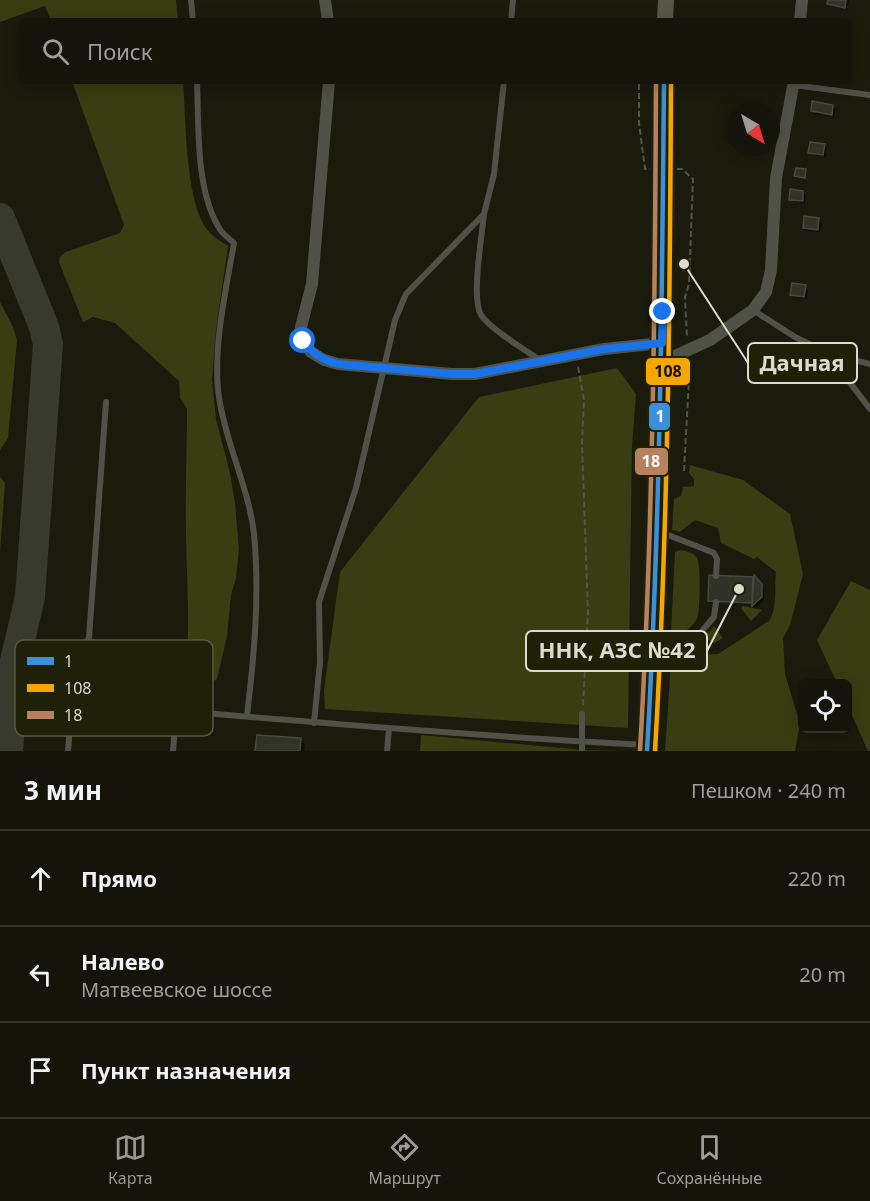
<!DOCTYPE html>
<html lang="ru">
<head>
<meta charset="utf-8">
<style>
	body { margin:0; font-family:"Noto Sans",sans-serif; background:#212118; color:#f1f3f6 }
	.controls { position:absolute; right:18px; bottom:18px; display:grid; overflow:hidden; border-radius:9px; box-shadow:0 3px 15px #0003 }
	.controls button { width:54px; height:54px; display:grid; place-items:center; padding:0; border:0; border-bottom:2px solid #33332b; background:#14140a; color:#f1f3f6; font:30px sans-serif }
	.compass { position:absolute; left:726px; top:102px; width:54px; height:54px; border-radius:50%; background:#14140a; box-shadow:0 3px 15px #0003; rotate:142deg }
	.stop { position:absolute; width:18px; height:18px; margin:-14px; border:4px solid #1a73e8; border-radius:50%; background:#fff }
	.stop.end { background:#1a73e8; border-color:#fff; box-shadow:0 2px 6px #0008 }
	.list { margin:0; padding:0; list-style:none }
	h2 { display:flex; justify-content:space-between; align-items:center; height:78px; margin:0; padding:0 24px; font-size:26px }
	h2 small { font-size:20px; font-weight:400; color:#9d9e9c }
	.list li { display:grid; grid-template-columns:39px 1fr auto; gap:18px; align-items:center; box-sizing:border-box; height:96px; padding:0 24px; border-top:2px solid #33332b }
	.list b { display:block; font-size:22px; white-space:nowrap }
	.list p { margin:0; font-size:20px; white-space:nowrap; color:#9d9e9c }
	.list em { font-size:20px; font-style:normal; color:#9d9e9c }
	.icon { flex:none; width:33px; height:33px; fill:none; stroke:currentColor; stroke-width:2; stroke-linecap:round; stroke-linejoin:round }
	.map { position:relative; flex:none; width:870px; height:751px; overflow:hidden }
	.search { position:absolute; background:#14140a; box-shadow:0 3px 15px #0003; left:18px; right:18px; top:18px; height:66px; display:flex; align-items:center; gap:15px; box-sizing:border-box; padding:0 21px; border-radius:9px; color:#9d9e9c; font-size:22px }
	.sheet { height:366px; background:#14140a }
	nav { display:flex; justify-content:space-around; align-items:center; box-sizing:border-box; height:84px; border-top:2px solid #33332b; background:#14140a; font-size:16px; color:#9d9e9c }
	nav a { display:grid; justify-items:center; gap:3px }
	nav .on { color:#97988a }
	.map>svg:first-child { display:block }
	.green { fill:#393d12 }
	.shadow { fill:#0007 }
	.lines { fill:none; stroke-linecap:round; stroke-linejoin:round }
	.taxiway { stroke:#393a2e; stroke-width:30 }
	.building { fill:#313327; stroke:#48493d; stroke-width:1.5 }
	.path { stroke:#53544a; stroke-width:2; stroke-dasharray:6 3; stroke-linecap:butt }
	.service { stroke:#505147; stroke-width:6 }
	.minor { stroke:#505147; stroke-width:12 }
	.secondary { stroke:#565649; stroke-width:16 }
	.bus-1-casing { stroke:#1e2107; stroke-width:9 }
	.bus-2-casing { stroke:#1e2107; stroke-width:9 }
	.bus-3-casing { stroke:#1e2107; stroke-width:9 }
	.bus-1 { stroke:#3a90db; stroke-width:4.5 }
	.bus-2 { stroke:#f7a600; stroke-width:4.5 }
	.bus-3 { stroke:#b6815c; stroke-width:4.5 }
	.route { stroke:#1a73e8; stroke-width:8 }
	.key { fill:#1e2107; stroke:#565942; stroke-width:1.5 }
	.key-label { font-size:16px; fill:#dadccd }
	.leader { fill:none; stroke:#dadccd; stroke-width:2 }
	.callout-dot { fill:#dadccd; stroke:#1e2107; stroke-width:2 }
	.callout { fill:#1e2107; stroke:#dadccd; stroke-width:2 }
	.callout-label { font-size:22px; text-anchor:middle; font-weight:bold; fill:#dadccd }
	.line-badge { stroke:#1e2107; stroke-width:2 }
	.badge-label { font-size:16px; text-anchor:middle; font-weight:bold; fill:#fff }
	.pale-badge-label { font-size:16px; text-anchor:middle; font-weight:bold; fill:#111 }
</style>
</head>
<body>
<div class="map">
<svg width="870" height="751" viewBox="0 0 870 751">
	<rect width="100%" height="100%" fill="#1a1b0d"/>
	<!-- green -->
	<path class="green" d="M 0,0 L 176,0 L 178,21 L 51,21 L 45,6 L 0,22 Z
		M 72,81 L 183,81 C 186,119 185,198 206,228 C 212,236 220,241 228,246 L 216,330 L 212,380 L 216,419 L 230,473 L 235,503 L 239,549 L 236,578 L 231,595 L 227,636 L 217,679 L 204,687 L 200,695 L 184,688 C 191,638 187,587 186,537 C 185,494 187,451 187,409 L 180,398 L 179,381 L 115,323 L 93,317 L 83,322 L 59,262 L 60,257 L 66,252 L 120,233 L 124,225 Z
		M 0,302 L 13,327 L 17,340 L 8,438 L 0,450 Z
		M 617,368 L 636,394 L 632,446 L 628,728 L 325,709 L 324,690 L 340,572 L 479,397 Z
		M 690,465 L 743,480 L 790,514 L 803,574 L 790,625 L 783,638 L 785,674 L 800,724 L 795,751 L 665,751 L 671,662 L 677,656 L 718,654 L 769,621 C 778,608 774,587 776,572 L 757,557 L 754,559 L 721,543 L 718,528 L 695,520 L 680,532 L 672,530 L 674,499 L 681,496 L 683,487 L 694,486 L 694,479 L 689,473 Z
		M 0,477 L 5,483 L 0,552 Z
		M 680,550 C 685,551 693,552 697,558 C 701,565 700,606 698,615 C 696,624 686,632 678,635 L 671,631 L 675,552 Z
		M 851,581 L 870,590 L 870,751 L 868,751 L 848,706 L 848,684 L 837,683 L 817,640 Z
		M 743,606 L 762,610 L 751,621 L 741,608 Z
		M 714,626 L 723,638 L 714,643 L 708,640 L 707,634 Z
		M 421,735 L 582,750 L 622,751 L 420,751 Z"/>
	<!-- shadow -->
	<path class="shadow" d="M 830,0 L 849,0 L 847,10 L 832,6 L 829,3 Z
		M 833,106 L 836,109 L 834,117 L 815,114 L 812,111 Z
		M 824,146 L 827,148 L 826,157 L 813,155 L 810,152 Z
		M 803,192 L 806,195 L 805,203 L 794,202 L 791,199 Z
		M 819,220 L 822,223 L 820,232 L 807,231 L 804,228 Z
		M 805,287 L 808,290 L 807,299 L 794,297 L 791,294 Z
		M 755,578 L 764,588 L 764,600 L 756,608 L 753,604 L 710,601 L 752,579 L 755,582 Z
		M 300,740 L 305,745 L 304,751 L 257,751 Z"/>
	<g class="lines">
		<!-- taxiway -->
		<path class="taxiway" d="M 0,218 L 44,327 L 48,344 L 30,597 L 15,661 L 8,751"/>
	</g>
	<!-- building -->
	<path class="building" d="M 828,0 L 846,0 L 845,8 L 827,4 Z
		M 812,101 L 833,105 L 832,115 L 811,111 Z
		M 810,142 L 825,144 L 823,155 L 808,153 Z
		M 796,168 L 806,169 L 805,178 L 794,176 Z
		M 790,189 L 803,191 L 803,201 L 789,200 Z
		M 804,216 L 819,218 L 818,230 L 803,228 Z
		M 792,283 L 806,285 L 804,297 L 790,295 Z
		M 709,575 L 753,577 L 752,603 L 708,601 Z
		M 754,575 L 762,584 L 762,597 L 752,606 Z
		M 257,735 L 301,738 L 300,751 L 255,751 Z"/>
	<g class="lines">
		<!-- path -->
		<path class="path" d="M 639,84 L 639,123 L 645,169 L 650,169
			M 677,169 L 682,169 L 693,179 L 689,284 L 685,297 L 687,338
			M 578,367 L 584,400 L 582,443 L 588,613 L 583,705
			M 684,471 L 690,361"/>
		<!-- service -->
		<path class="service" d="M 191,0 L 193,21
			M 511,21 L 513,0
			M 197,81 C 199,126 195,192 221,231 C 224,235 230,239 234,243 C 226,289 212,351 219,397 C 225,442 249,488 254,534 C 260,595 254,656 247,716
			M 793,85 L 870,95
			M 484,214 C 482,235 471,299 481,315 C 490,329 525,350 540,360
			M 753,310 L 795,337 L 828,353 L 870,364
			M 828,354 L 870,409
			M 658,531 L 714,553 L 717,559 L 716,576
			M 654,648 L 690,642 L 695,639 L 714,617 L 716,602
			M 72,702 C 263,718 455,735 647,745
			M 314,723 L 320,662 L 319,602 L 356,488 L 395,320 L 406,294 L 484,214 L 494,174 L 504,81
			M 68,751 L 75,666 L 79,653 L 89,638 L 106,402
			M 173,751 L 176,711
			M 387,751 L 389,728
			M 582,751 L 582,714"/>
		<!-- minor -->
		<path class="minor" d="M 325,0 L 328,21
			M 800,21 L 802,0
			M 329,81 L 312,284 L 301,327 L 303,341 L 311,352 L 324,360 L 338,364 L 452,374 L 475,374 L 604,349 L 662,343
			M 662,362 L 710,340 L 753,310 L 766,292 L 771,270 L 776,178 L 794,81"/>
		<!-- secondary -->
		<path class="secondary" d="M 665,21 L 666,0
			M 647,751 L 653,649 L 657,531 L 658,450 L 662,362 L 664,81"/>
		<!-- bus-1 casing -->
		<g class="bus-1-casing">
			<path id="bus-1" d="M 647,751 C 660,528 662,304 664,81"/>
		</g>
		<!-- bus-2 casing -->
		<g class="bus-2-casing">
			<path id="bus-2" d="M 655,751 C 668,528 670,304 671,81"/>
		</g>
		<!-- bus-3 casing -->
		<g class="bus-3-casing">
			<path id="bus-3" d="M 640,751 C 653,528 655,304 656,81"/>
		</g>
		<!-- bus-1 -->
		<use href="#bus-1" class="bus-1"/>
		<!-- bus-2 -->
		<use href="#bus-2" class="bus-2"/>
		<!-- bus-3 -->
		<use href="#bus-3" class="bus-3"/>
	</g>
	<g class="lines">
		<!-- route -->
		<path class="route" d="M 303,341 C 313,354 323,360 338,364 L 452,374 L 475,374 L 604,349 L 662,343 L 663,312"/>
	</g>
	<!-- legend -->
	<rect x="15" y="640" width="198" height="96" rx="9" class="key"/>
	<rect x="27" y="657" width="27" height="8" fill="#3a90db"/>
	<rect x="27" y="684" width="27" height="8" fill="#f7a600"/>
	<rect x="27" y="711" width="27" height="8" fill="#b6815c"/>
	<g class="key-label">
		<text x="64" y="667">1</text>
		<text x="64" y="694">108</text>
		<text x="64" y="721">18</text>
	</g>
	<!-- callouts -->
	<path class="leader" d="M684 264L748 363M739 589L707 651"/>
	<g class="callout-dot">
		<circle cx="684" cy="264" r="6"/>
		<circle cx="739" cy="589" r="6"/>
	</g>
	<g class="callout">
		<rect x="748" y="343" width="109" height="40" rx="6"/>
		<rect x="526" y="631" width="181" height="40" rx="6"/>
	</g>
	<g class="callout-label">
		<text x="802" y="371">Дачная</text>
		<text x="617" y="658">ННК, АЗС №42</text>
	</g>
	<g class="line-badge">
		<rect x="645" y="357" width="46" height="29" rx="6" fill="#f7a600"/>
		<rect x="648" y="402" width="23" height="29" rx="6" fill="#3a90db"/>
		<rect x="634" y="447" width="35" height="29" rx="6" fill="#b6815c"/>
	</g>
	<g class="badge-label">
		<text x="660" y="422">1</text>
		<text x="651" y="467">18</text>
	</g>
	<g class="pale-badge-label">
		<text x="668" y="377">108</text>
	</g>
</svg>
<div class="controls">
<button><svg class="icon" aria-label="locate" viewBox="0 0 24 24"><circle cx="12" cy="12" r="6"/><path d="M12 2v4M12 18v4M2 12h4M18 12h4"/></svg></button>
</div>
<svg class="compass" viewBox="-18 -18 36 36"><path d="M0-13l5 13h-10z" fill="#e53935"/><path d="M0 13l5-13h-10z" fill="#9d9e9c"/></svg>
<div class="stop" style="left:303px;top:341px"></div>
<div class="stop end" style="left:663px;top:312px"></div>
<div class="search"><svg class="icon" aria-label="search" viewBox="0 0 24 24"><circle cx="10" cy="10" r="6"/><path d="M15 15l6 6"/></svg>Поиск</div>
</div>
<section class="sheet">
<h2>3 мин<small>Пешком · 240 m</small></h2>
<ul class="list">
<li><svg class="icon" aria-label="ahead" viewBox="0 0 24 24"><path d="M12 20V5M6 11l6-6 6 6"/></svg><div><b>Прямо</b></div><em>220 m</em></li>
<li><svg class="icon" aria-label="left" viewBox="0 0 24 24"><path d="M17 20v-9H6M10 6l-5 5 5 5"/></svg><div><b>Налево</b><p>Матвеевское шоссе</p></div><em>20 m</em></li>
<li><svg class="icon" aria-label="arrive" viewBox="0 0 24 24"><path d="M6 21V4h12l-3 4 3 4H6"/></svg><div><b>Пункт назначения</b></div></li>
</ul>
</section>
<nav>
<a class="on"><svg class="icon" aria-label="map" viewBox="0 0 24 24"><path d="M3 6l6-2 6 2 6-2v14l-6 2-6-2-6 2zM9 4v14M15 6v14"/></svg>Карта</a>
<a><svg class="icon" aria-label="directions" viewBox="0 0 24 24"><path d="M12 3l9 9-9 9-9-9zM9 14v-3h6M13 9l2 2-2 2"/></svg>Маршрут</a>
<a><svg class="icon" aria-label="saved" viewBox="0 0 24 24"><path d="M7 4h10v16l-5-4-5 4z"/></svg>Сохранённые</a>
</nav>
</body>
</html>
